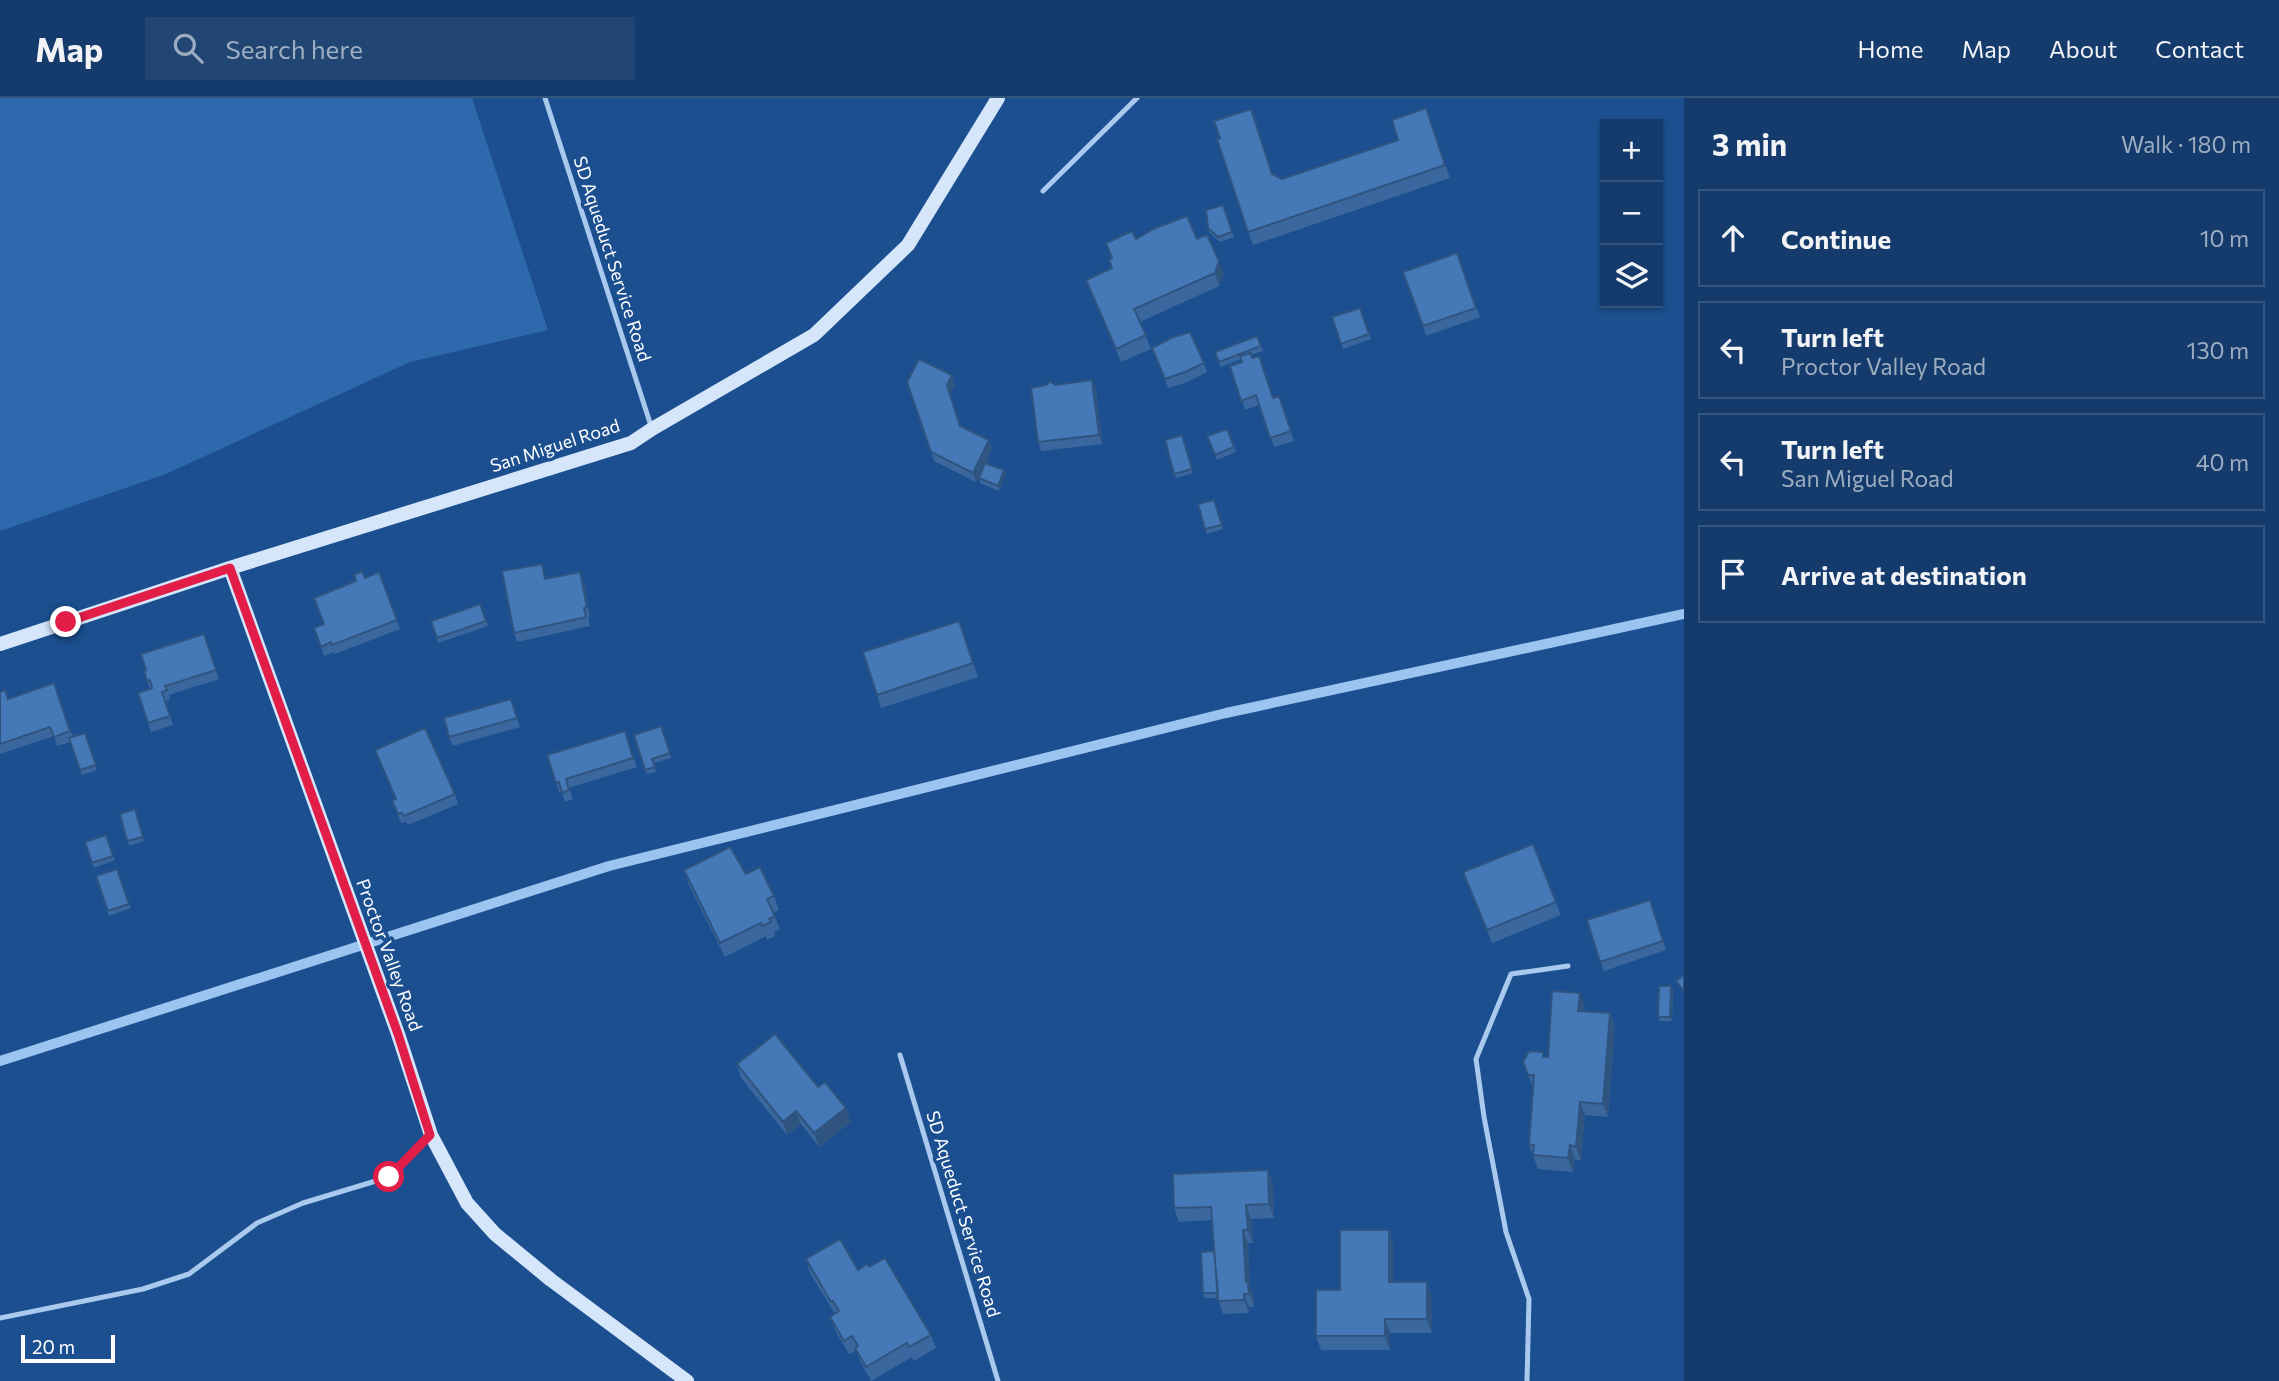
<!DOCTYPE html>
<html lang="en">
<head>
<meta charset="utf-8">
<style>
	body { margin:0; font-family:Commissioner,sans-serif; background:#214673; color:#f1f3f6 }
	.controls { position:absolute; right:21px; top:21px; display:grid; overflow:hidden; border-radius:0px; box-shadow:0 2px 5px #0004 }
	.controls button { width:63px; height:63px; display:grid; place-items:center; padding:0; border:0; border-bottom:2px solid #33557e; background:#143b6b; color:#f1f3f6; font:35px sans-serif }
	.scale { position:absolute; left:21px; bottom:18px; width:94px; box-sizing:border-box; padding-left:7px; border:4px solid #fff; border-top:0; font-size:19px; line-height:24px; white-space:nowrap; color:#fff; -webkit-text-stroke:5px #1b4f8f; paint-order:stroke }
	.stop { position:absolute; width:21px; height:21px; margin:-16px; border:5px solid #e11d48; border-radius:50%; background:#fff }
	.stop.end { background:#e11d48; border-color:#fff; box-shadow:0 2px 7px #0008 }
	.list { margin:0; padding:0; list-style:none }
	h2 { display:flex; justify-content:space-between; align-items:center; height:91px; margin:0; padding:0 28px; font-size:30px }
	h2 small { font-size:23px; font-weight:400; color:#9dadc1 }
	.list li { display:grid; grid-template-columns:46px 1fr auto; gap:21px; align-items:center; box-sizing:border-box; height:98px; margin:0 14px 14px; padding:0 14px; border:2px solid #33557e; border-radius:0px }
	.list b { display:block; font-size:26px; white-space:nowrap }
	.list p { margin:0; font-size:23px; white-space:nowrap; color:#9dadc1 }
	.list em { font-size:23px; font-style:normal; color:#9dadc1 }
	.icon { flex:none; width:38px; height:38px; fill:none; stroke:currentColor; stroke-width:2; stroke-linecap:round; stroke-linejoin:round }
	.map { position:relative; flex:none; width:1684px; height:1283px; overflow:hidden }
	header { display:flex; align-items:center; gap:42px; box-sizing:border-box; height:98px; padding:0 35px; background:#143b6b; border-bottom:2px solid #33557e }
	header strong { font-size:33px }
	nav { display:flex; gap:38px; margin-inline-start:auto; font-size:24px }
	.search { width:490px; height:63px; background:#214673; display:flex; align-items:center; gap:18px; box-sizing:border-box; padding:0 24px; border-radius:0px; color:#9dadc1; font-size:26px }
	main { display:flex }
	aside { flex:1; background:#143b6b }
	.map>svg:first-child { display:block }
	.pitch { fill:#2e69ad }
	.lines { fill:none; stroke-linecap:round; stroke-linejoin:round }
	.stream { stroke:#9cc4f0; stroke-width:10 }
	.lane { stroke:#a9c9ee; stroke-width:5 }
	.secondary { stroke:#d6e6fa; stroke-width:14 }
	.wall { fill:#3a679d }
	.shaded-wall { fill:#305480 }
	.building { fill:#4478b7; stroke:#305480; stroke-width:2 }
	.route { stroke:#e11d48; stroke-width:9 }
	.labels { text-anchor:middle; stroke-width:7; stroke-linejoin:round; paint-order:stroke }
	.street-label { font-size:18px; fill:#fff; stroke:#1b4f8f }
</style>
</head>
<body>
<header>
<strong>Map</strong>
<div class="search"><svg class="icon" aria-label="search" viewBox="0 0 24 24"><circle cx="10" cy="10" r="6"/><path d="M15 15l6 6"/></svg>Search here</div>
<nav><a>Home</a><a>Map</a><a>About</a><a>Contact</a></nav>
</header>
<main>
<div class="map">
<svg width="1684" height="1283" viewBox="0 0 1684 1283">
	<rect width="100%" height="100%" fill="#1b4f8f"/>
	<!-- pitch -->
	<path class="pitch" d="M 0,0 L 472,0 L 548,232 L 410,264 L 166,376 L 0,433 Z"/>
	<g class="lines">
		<!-- stream -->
		<path class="stream" d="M 0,963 L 609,768 L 1226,615 L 1684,516"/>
		<!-- lane -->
		<path class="lane" d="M 545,0 L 652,331
			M 1043,93 L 1137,0
			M 900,957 L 998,1283
			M 0,1220 L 143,1191 L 189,1176 L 257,1125 L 303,1105 L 389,1079 L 429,1038
			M 1527,1283 L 1529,1201 L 1506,1134 L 1484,1019 L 1476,961 L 1511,876 L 1568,868"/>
		<!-- secondary -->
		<path class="secondary" d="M 230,470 L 398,936 L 431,1037 L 467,1105 L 495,1136 L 551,1182 L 687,1283
			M 0,546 L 230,470 L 631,345 L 652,331 L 814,237 L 908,147 L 998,0"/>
	</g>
	<!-- wall -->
	<path class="wall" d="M 1426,10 L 1450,80 L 1253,147 L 1248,134 L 1273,77 L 1282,81 L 1398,42 Z
		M 1223,107 L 1234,139 L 1220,144 L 1209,134 L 1208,130 Z
		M 1136,141 L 1197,141 L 1224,176 L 1219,188 L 1140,224 L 1151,251 L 1121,264 L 1086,182 L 1112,170 L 1111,160 L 1106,145 Z
		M 1457,155 L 1480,219 L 1426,238 L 1403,174 Z
		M 1360,210 L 1371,241 L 1343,251 L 1332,219 Z
		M 1257,238 L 1263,253 L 1251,257 L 1273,300 L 1279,298 L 1294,343 L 1274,349 L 1259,307 L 1245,312 L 1230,268 L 1242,264 L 1241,261 L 1220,269 L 1219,264 Z
		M 1152,250 L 1204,265 L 1207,274 L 1188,284 L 1168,290 Z
		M 1092,282 L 1096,291 L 1102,346 L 1041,353 L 1038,344 L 1055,287 Z
		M 907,284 L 955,286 L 950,296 L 961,328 L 989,342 L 992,351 L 986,365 L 1004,372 L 1006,376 L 999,393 L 980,385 L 979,380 L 981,374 L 976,384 L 934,363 Z
		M 1227,331 L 1236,354 L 1217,362 L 1207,338 Z
		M 1182,337 L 1193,375 L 1176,380 L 1174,376 Z
		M 1214,402 L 1223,431 L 1207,436 L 1198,406 Z
		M 542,466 L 546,481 L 584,484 L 590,519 L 588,519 L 590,528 L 517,544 L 514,535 Z
		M 379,474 L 400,531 L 335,556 L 334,554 L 324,558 L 314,530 L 324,526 L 365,480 Z
		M 480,506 L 488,528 L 438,545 L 437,540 Z
		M 959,523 L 978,579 L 881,610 L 877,597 Z
		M 204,536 L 219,581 L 169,597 L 170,601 L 166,603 L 173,627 L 151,634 L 138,595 L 150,591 L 144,572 L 146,572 Z
		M 54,585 L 73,639 L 85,635 L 97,672 L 82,677 L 70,644 L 57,648 L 54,638 L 0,656 L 0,594 L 8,601 Z
		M 511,601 L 520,629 L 453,648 L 449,639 Z
		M 661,628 L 671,660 L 654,665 L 656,674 L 647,676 L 634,637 Z
		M 625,633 L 637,669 L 569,690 L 573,701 L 565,704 L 562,694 L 559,694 L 547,657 Z
		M 375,652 L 455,696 L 458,706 L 408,727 L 406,724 L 401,725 L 392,703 L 396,701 Z
		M 135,711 L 144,743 L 129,748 L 120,716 Z
		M 106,737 L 115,762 L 94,770 L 92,765 Z
		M 117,771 L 131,810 L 109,818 L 96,778 Z
		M 684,772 L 746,776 L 774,798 L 779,812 L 773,814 L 780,831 L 774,834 L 775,838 L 767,842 L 766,838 L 725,859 L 688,785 Z
		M 1463,774 L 1556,804 L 1561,817 L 1492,845 Z
		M 1650,802 L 1666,852 L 1604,873 L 1587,822 Z
		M 1671,888 L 1673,892 L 1672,923 L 1660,923 L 1658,919 Z
		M 1585,908 L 1584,913 L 1610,915 L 1615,929 L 1608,1019 L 1585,1017 L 1581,1063 L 1575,1061 L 1573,1074 L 1538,1071 L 1529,1047 L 1533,990 L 1523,964 L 1548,959 Z
		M 737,966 L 818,989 L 851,1024 L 819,1049 L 801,1026 L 787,1037 L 741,980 Z
		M 1273,1085 L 1274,1120 L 1251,1121 L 1253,1145 L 1248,1145 L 1250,1190 L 1253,1197 L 1254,1209 L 1249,1209 L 1249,1215 L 1223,1216 L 1218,1200 L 1204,1200 L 1203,1195 L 1214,1153 L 1212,1122 L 1179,1124 L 1174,1110 Z
		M 1389,1132 L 1393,1146 L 1393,1184 L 1432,1197 L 1432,1235 L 1390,1235 L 1390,1252 L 1321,1252 L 1316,1238 L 1340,1192 Z
		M 806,1161 L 858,1172 L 931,1237 L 936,1250 L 914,1263 L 912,1259 L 871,1283 L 860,1263 L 856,1253 L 849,1256 L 835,1232 L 830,1219 L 835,1216 L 810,1175 Z"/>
	<!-- shaded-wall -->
	<path class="shaded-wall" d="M 1219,163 L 1224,176 L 1219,188 L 1215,175 Z
		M 952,277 L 955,286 L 950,296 L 947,287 Z
		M 1092,282 L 1096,291 L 1102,346 L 1099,337 Z
		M 989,342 L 992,351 L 976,384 L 973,375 Z
		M 1004,372 L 1006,376 L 999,393 L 998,388 Z
		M 580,474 L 584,484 L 590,519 L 587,509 Z
		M 1671,888 L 1673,892 L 1672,923 L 1670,919 Z
		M 1580,895 L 1585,908 L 1583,926 L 1578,913 Z
		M 1610,915 L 1615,929 L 1608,1019 L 1603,1006 Z
		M 1580,1004 L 1585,1017 L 1581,1063 L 1576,1049 Z
		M 846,1010 L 851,1024 L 819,1049 L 814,1035 Z
		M 796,1013 L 801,1026 L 787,1037 L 783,1024 Z
		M 1570,1047 L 1575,1061 L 1573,1074 L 1568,1060 Z
		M 1268,1072 L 1273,1085 L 1274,1120 L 1269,1106 Z
		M 1246,1107 L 1251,1121 L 1253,1145 L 1248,1132 Z
		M 1243,1132 L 1248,1145 L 1250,1190 L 1253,1197 L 1254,1209 L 1246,1184 Z
		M 1389,1132 L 1393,1146 L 1393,1197 L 1389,1184 Z
		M 1427,1184 L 1432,1197 L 1432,1235 L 1427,1221 Z
		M 1244,1196 L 1249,1209 L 1249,1215 L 1244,1202 Z
		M 1385,1221 L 1390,1235 L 1390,1252 L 1385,1238 Z"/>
	<!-- building -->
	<path class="building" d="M 1426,10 L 1445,67 L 1248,134 L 1217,41 L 1220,40 L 1214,23 L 1251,11 L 1272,76 L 1282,81 L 1398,42 L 1392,22 Z
		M 1223,107 L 1232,134 L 1218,139 L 1208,130 L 1206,112 Z
		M 1187,118 L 1197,141 L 1207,137 L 1219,163 L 1215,175 L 1134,211 L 1146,237 L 1116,251 L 1086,182 L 1112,170 L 1109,162 L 1112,160 L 1106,145 L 1132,133 L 1136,141 L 1153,131 Z
		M 1457,155 L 1476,210 L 1423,228 L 1403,174 Z
		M 1360,210 L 1369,236 L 1341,246 L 1332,219 Z
		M 1190,234 L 1204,265 L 1185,274 L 1165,281 L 1152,250 L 1171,240 Z
		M 1257,238 L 1261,248 L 1219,264 L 1215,254 Z
		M 1251,255 L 1252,260 L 1259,258 L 1273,300 L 1279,298 L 1291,333 L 1270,340 L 1256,297 L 1241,303 L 1230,268 L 1242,264 L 1240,258 Z
		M 919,261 L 952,277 L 947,287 L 960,328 L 989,342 L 973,375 L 931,354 L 907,284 Z
		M 1092,282 L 1099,337 L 1038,344 L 1031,290 L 1046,287 L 1050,283 L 1055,287 Z
		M 1227,331 L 1234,349 L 1215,357 L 1207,338 Z
		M 1182,337 L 1192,371 L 1174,376 L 1165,342 Z
		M 985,365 L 1004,372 L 998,388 L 979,380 Z
		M 1214,402 L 1222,427 L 1205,431 L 1198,406 Z
		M 542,466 L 545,481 L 580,474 L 587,509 L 584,510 L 586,519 L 514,535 L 502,473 Z
		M 362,473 L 365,480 L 379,474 L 397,522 L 332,547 L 331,544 L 321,549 L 314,530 L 324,526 L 314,500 L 356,483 L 354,477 Z
		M 480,506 L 486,523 L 437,540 L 431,523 Z
		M 959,523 L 973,565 L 877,597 L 863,554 Z
		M 204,536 L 216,572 L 165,588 L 167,592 L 162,594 L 170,618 L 148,625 L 138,595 L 152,590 L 150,582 L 147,583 L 144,572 L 146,572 L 141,556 Z
		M 54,585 L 70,633 L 54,639 L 50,629 L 0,646 L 0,594 L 5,592 L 8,601 Z
		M 511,601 L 517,620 L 449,639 L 444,620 Z
		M 661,628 L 670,655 L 652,661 L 655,669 L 645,672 L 634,637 Z
		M 425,630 L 455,696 L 404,718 L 402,715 L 398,716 L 392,703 L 396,701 L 375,652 Z
		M 625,633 L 633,660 L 566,681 L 569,692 L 562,695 L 559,684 L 556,685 L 547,657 Z
		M 85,635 L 96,667 L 80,672 L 69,640 Z
		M 135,711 L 143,739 L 127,743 L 120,716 Z
		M 106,737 L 113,758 L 92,765 L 85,744 Z
		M 1533,746 L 1556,804 L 1487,832 L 1463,774 Z
		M 730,749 L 746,776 L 760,769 L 774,798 L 767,801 L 775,818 L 769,821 L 771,824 L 762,828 L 761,825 L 720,845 L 684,772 Z
		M 117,771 L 129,806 L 108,813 L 96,778 Z
		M 1650,802 L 1663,843 L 1600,864 L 1587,822 Z
		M 1684,877 L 1684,893 L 1676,883 Z
		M 1659,888 L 1671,888 L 1670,919 L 1658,919 Z
		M 1552,893 L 1580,895 L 1578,913 L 1610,915 L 1603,1006 L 1580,1004 L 1576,1049 L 1570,1047 L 1568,1060 L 1533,1057 L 1534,1047 L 1529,1047 L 1534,977 L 1528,977 L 1523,964 L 1529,953 L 1543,954 L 1543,959 L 1548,959 Z
		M 775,936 L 818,989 L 825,984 L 846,1010 L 814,1035 L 796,1013 L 783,1024 L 737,966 Z
		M 1268,1072 L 1269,1106 L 1246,1107 L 1248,1132 L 1243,1132 L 1246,1184 L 1248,1184 L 1249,1196 L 1244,1196 L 1244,1202 L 1218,1203 L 1211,1109 L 1174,1110 L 1173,1076 Z
		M 1340,1132 L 1389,1132 L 1389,1184 L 1427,1184 L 1427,1221 L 1385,1221 L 1385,1238 L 1316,1238 L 1316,1192 L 1340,1192 Z
		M 840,1141 L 858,1172 L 867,1166 L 869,1169 L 885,1160 L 931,1237 L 909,1249 L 907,1245 L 866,1269 L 855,1250 L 858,1248 L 852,1238 L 844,1243 L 830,1219 L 839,1213 L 833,1203 L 831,1204 L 806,1161 Z
		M 1214,1153 L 1218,1195 L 1203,1195 L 1201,1154 Z"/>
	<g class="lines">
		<!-- route -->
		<path class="route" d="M 66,524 L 230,470 L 398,936 L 430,1037 L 389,1079"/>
	</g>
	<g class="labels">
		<!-- street labels -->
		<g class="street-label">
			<text transform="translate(612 161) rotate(72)" y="6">SD Aqueduct Service Road</text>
			<text transform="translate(555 348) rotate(-18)" y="6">San Miguel Road</text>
			<text transform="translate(389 857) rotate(70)" y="6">Proctor Valley Road</text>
			<text transform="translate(963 1116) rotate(73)" y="6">SD Aqueduct Service Road</text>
		</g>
	</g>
</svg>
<div class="controls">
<button>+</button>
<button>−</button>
<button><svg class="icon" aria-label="layers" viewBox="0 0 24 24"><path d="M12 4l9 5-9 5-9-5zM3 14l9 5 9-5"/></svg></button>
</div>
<div class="scale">20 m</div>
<div class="stop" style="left:389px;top:1079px"></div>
<div class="stop end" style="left:66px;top:524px"></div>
</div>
<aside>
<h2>3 min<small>Walk · 180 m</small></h2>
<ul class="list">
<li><svg class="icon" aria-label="ahead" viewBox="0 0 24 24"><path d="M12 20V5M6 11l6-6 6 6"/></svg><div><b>Continue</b></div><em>10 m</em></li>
<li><svg class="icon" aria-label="left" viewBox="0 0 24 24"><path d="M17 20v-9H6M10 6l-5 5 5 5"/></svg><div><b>Turn left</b><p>Proctor Valley Road</p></div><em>130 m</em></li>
<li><svg class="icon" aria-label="left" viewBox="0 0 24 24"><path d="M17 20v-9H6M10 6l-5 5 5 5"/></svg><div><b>Turn left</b><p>San Miguel Road</p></div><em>40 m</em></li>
<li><svg class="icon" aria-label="arrive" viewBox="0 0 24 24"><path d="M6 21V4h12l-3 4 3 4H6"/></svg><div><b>Arrive at destination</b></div></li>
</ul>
</aside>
</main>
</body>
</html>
